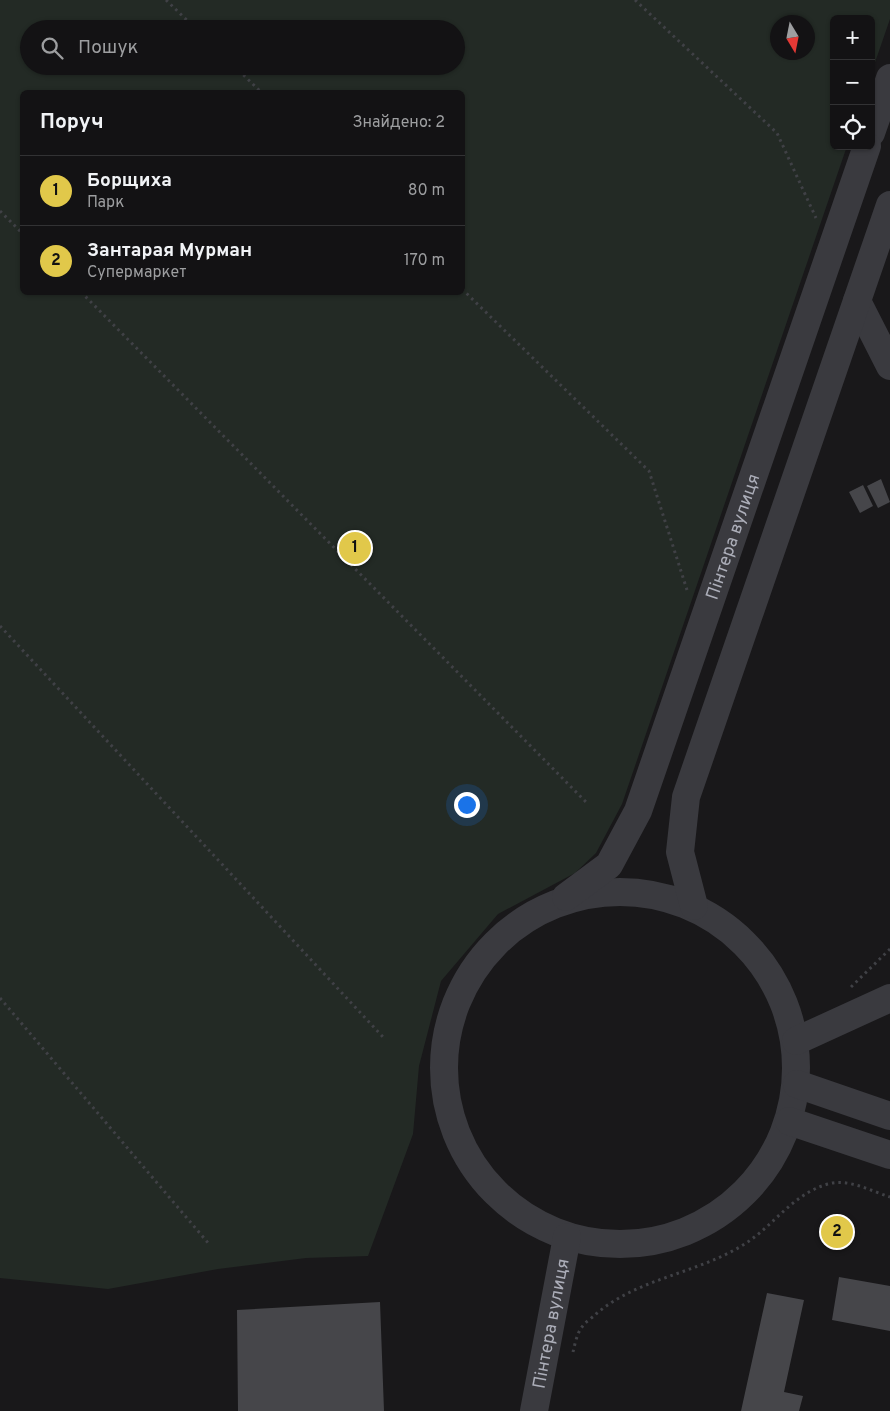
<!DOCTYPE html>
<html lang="uk">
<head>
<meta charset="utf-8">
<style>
	body { margin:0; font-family:Overpass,sans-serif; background:#202022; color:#f1f3f6 }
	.controls { position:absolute; right:15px; top:15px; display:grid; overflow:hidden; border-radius:8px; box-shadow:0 1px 4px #0004 }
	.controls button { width:45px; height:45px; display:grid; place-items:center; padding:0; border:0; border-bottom:1px solid #323234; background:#131214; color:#f1f3f6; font:25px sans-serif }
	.compass { position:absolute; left:770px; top:15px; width:45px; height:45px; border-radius:50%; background:#131214; box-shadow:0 1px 4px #0004; rotate:170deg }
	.you { position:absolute; left:466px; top:804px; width:18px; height:18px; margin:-12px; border:4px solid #fff; border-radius:50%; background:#1a73e8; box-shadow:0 0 0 8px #1a73e833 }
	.badge { display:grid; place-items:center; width:32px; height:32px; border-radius:50%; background:#e1c84a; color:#111; font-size:16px; font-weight:700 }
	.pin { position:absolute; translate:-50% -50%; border:2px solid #fff; box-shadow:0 1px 5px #0006 }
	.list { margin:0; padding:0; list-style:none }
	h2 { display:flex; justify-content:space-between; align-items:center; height:65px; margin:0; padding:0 20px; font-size:21px }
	h2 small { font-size:16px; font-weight:400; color:#9d9ea0 }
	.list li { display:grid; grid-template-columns:32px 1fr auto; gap:15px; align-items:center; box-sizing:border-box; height:70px; padding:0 20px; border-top:1px solid #323234 }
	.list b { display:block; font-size:19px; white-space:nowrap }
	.list p { margin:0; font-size:16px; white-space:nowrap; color:#9d9ea0 }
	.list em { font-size:16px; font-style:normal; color:#9d9ea0 }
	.icon { flex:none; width:28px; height:28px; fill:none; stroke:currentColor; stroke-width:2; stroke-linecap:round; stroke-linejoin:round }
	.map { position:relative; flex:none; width:890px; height:1411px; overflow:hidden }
	.search { position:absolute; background:#131214; box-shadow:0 1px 4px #0004; left:20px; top:20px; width:445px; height:55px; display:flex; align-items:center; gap:12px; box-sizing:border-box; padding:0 18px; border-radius:28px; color:#9d9ea0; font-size:19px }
	.panel { position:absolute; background:#131214; box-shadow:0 1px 4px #0004; left:20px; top:90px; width:445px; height:205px; border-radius:8px }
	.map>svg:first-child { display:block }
	.green { fill:#232a25; fill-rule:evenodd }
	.building { fill:#46464a }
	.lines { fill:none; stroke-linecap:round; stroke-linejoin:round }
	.path { stroke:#404146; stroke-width:3; stroke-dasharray:2.5 4; stroke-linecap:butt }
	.minor { stroke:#3a3a3f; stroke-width:28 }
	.labels { text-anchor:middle; stroke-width:4; stroke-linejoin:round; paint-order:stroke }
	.street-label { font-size:18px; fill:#acaeb9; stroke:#141315 }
</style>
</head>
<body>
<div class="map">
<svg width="890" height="1411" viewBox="0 0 890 1411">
	<rect width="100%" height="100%" fill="#19181a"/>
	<!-- green -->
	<path class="green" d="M 0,0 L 890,0 L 890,19 L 871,74 L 871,19 L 834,19 L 834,146 L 847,146 L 622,804 L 596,853 L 575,873 L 498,914 L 441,981 L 419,1066 L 413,1134 L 368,1256 L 306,1258 L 218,1269 L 108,1289 L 0,1278 ZM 778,22 L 808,22 L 808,52 L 778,52 ZM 29,29 L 456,29 L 456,66 L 29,66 ZM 22,92 L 462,92 L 462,292 L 22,292 Z"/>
	<!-- building -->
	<path class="building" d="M 881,479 L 890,502 L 878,508 L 867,486 Z
		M 863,485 L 873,506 L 860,513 L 849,492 Z
		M 839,1277 L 890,1286 L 890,1331 L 832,1320 Z
		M 767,1293 L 804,1300 L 784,1392 L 803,1396 L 799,1411 L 741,1411 Z
		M 380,1302 L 384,1411 L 238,1411 L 237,1310 Z"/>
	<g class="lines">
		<!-- path -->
		<path class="path" d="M 166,0 L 196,29
			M 635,0 L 777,133 L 816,218
			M 234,66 L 261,92
			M 0,211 L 22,233
			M 462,289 L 649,471 L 687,590
			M 81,292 L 586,802
			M 0,626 L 383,1037
			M 851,987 L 890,949
			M 0,998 L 209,1244
			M 573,1352 C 575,1344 577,1333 582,1327 C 585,1322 592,1318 596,1314 C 638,1278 696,1274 743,1245 C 773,1227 792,1194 828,1184 C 848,1178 871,1191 890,1197"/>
		<!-- minor -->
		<g class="minor">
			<path d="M 871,133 L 890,78"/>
			<path d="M 857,301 L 890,366"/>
			<circle cx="620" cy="1068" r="176"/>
			<path id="s1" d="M 566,897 L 609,865 L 638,811 L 867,146"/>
			<path d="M 694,906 L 680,852 L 686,797 L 890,205"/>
			<path d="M 796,1041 L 890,998"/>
			<path d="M 797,1084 L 890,1116"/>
			<path d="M 789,1121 L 890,1155"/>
			<path id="s2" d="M 534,1411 L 567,1237"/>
		</g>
	</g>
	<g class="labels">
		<!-- street labels -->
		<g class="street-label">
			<text dy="6" stroke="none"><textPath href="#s1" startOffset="405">Пінтера вулиця</textPath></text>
			<text dy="6" stroke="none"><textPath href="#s2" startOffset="89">Пінтера вулиця</textPath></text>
		</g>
	</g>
</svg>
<div class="controls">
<button>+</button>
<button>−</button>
<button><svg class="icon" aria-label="locate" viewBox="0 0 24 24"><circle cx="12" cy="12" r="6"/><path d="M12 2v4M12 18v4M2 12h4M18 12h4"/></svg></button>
</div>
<svg class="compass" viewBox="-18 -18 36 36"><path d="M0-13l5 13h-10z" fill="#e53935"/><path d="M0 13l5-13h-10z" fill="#9d9ea0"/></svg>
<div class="you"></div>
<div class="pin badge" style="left:355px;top:548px">1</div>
<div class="pin badge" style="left:837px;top:1232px">2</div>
<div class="search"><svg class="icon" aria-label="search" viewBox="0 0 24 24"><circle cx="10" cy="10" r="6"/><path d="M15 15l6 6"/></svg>Пошук</div>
<section class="panel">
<h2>Поруч<small>Знайдено: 2</small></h2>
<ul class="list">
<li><span class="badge">1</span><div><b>Борщиха</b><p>Парк</p></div><em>80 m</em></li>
<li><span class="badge">2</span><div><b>Зантарая Мурман</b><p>Супермаркет</p></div><em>170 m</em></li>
</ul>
</section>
</div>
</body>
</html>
